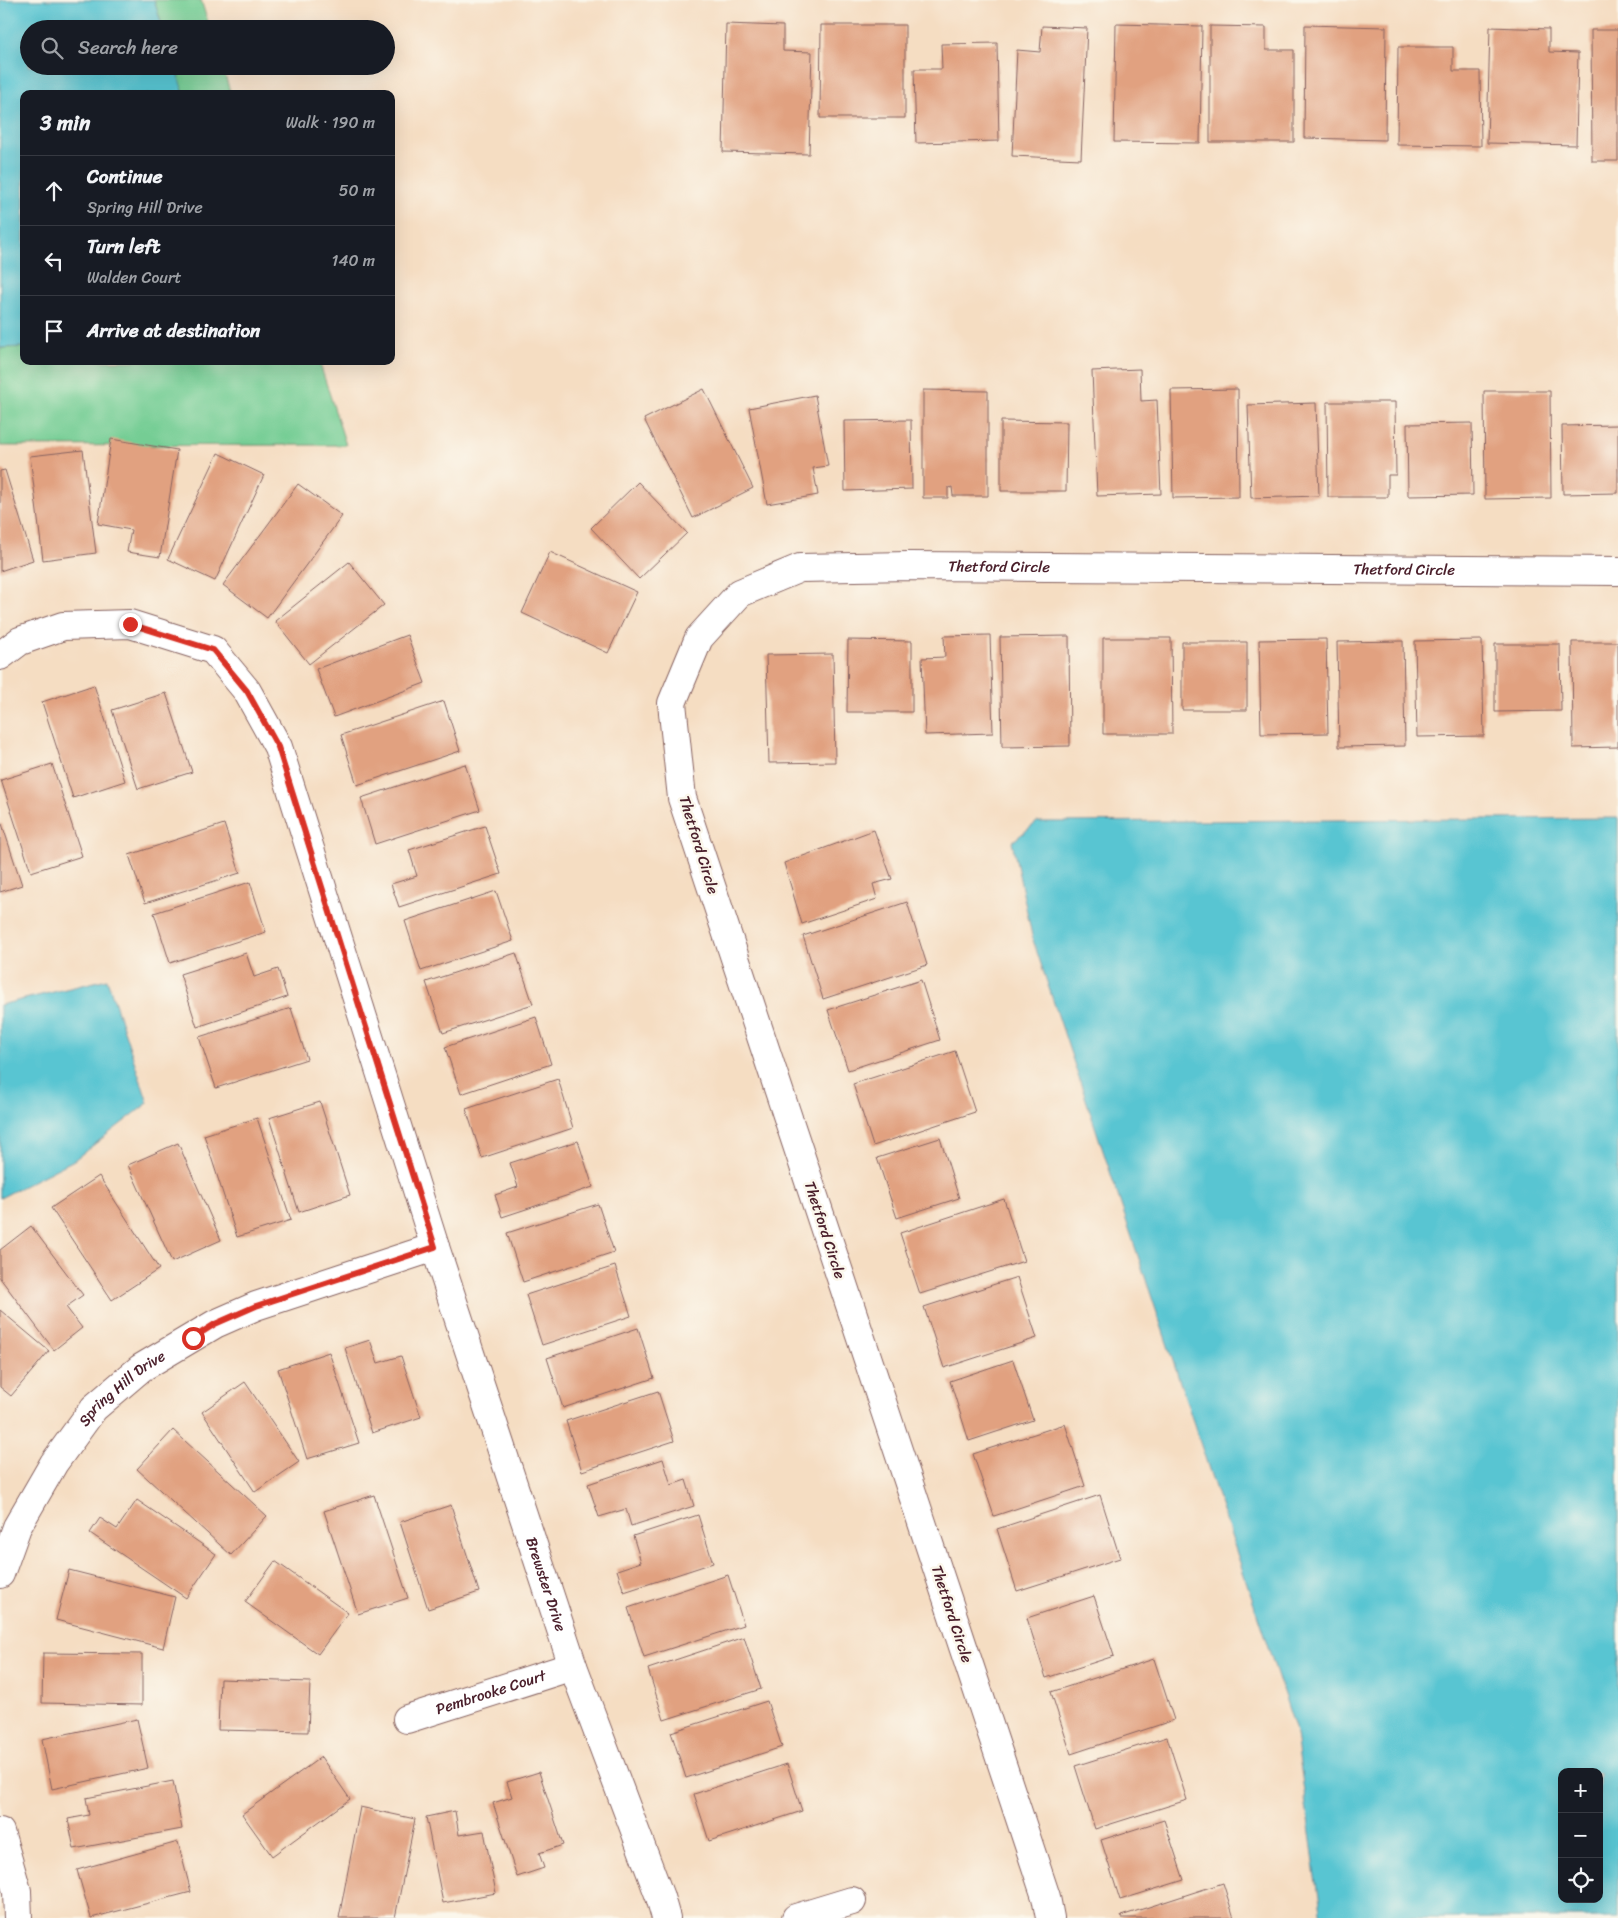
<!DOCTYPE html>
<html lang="en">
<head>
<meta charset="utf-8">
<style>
	body { margin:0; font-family:Sriracha,sans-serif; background:#242831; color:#f1f3f6 }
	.controls { position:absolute; right:15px; bottom:15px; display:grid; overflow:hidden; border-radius:10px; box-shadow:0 5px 20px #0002 }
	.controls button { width:45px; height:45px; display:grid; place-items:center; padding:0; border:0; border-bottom:1px solid #363941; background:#171b24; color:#f1f3f6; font:25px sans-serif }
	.stop { position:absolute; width:15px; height:15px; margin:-11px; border:4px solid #d93025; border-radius:50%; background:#fff }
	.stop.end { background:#d93025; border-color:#fff; box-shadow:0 1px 5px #0008 }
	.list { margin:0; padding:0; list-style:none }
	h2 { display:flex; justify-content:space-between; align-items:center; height:65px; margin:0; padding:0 20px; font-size:21px }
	h2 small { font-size:16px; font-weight:400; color:#9ea1a6 }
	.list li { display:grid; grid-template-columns:32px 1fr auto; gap:15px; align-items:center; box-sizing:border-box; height:70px; padding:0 20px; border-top:1px solid #363941 }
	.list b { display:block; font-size:19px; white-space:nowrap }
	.list p { margin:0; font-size:16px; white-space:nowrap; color:#9ea1a6 }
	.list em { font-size:16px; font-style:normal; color:#9ea1a6 }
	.icon { flex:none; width:28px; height:28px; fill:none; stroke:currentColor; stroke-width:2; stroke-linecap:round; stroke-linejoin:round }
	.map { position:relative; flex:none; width:1618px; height:1918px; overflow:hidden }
	.search { position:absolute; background:#171b24; box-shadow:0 5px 20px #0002; left:20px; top:20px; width:375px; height:55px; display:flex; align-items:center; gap:12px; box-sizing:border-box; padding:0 18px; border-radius:28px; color:#9ea1a6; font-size:19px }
	.panel { position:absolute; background:#171b24; box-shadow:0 5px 20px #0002; left:20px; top:90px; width:375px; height:275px; border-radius:10px }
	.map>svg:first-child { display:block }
	.green { fill:#74cd94; stroke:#5f7660 }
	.water { fill:#59c5d2; stroke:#52727e; fill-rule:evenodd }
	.building { fill:#e1a180 }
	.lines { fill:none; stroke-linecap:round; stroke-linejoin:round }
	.minor-casing { stroke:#866260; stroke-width:30 }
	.minor { stroke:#fff; stroke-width:28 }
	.route { stroke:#d93025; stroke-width:6 }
	.labels { text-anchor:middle; stroke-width:5; stroke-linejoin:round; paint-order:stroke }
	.street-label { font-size:15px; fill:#4a1f2b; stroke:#fbf7ec }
</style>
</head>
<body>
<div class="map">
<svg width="1618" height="1918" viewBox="0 0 1618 1918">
	<rect width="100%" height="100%" fill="#fbf7ec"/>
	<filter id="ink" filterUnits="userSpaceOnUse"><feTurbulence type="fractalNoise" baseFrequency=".02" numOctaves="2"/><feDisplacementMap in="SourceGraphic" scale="10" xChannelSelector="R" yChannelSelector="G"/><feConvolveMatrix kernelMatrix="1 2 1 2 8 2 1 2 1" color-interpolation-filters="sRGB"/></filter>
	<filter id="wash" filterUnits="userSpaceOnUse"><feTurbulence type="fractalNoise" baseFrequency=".0096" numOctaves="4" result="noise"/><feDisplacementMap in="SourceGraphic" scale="20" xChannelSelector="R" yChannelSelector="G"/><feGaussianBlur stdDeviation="1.12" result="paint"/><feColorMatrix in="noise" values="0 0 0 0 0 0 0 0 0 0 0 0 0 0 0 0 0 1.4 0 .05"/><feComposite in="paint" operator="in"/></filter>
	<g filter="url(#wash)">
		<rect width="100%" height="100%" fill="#f5ddc2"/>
		<!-- green -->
		<path class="green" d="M 154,0 L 201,0 L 210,29 L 163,29 Z
			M 175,66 L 222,66 L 231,94 L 184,94 Z
			M 24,347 L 24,361 L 319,361 L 346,445 L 0,446 L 0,348 Z"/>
		<!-- water -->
		<path class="water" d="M 0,0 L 154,0 L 163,29 L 29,29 L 29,66 L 175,66 L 184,94 L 24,94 L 24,347 L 0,348 Z
			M 1618,818 L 1618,1918 L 1322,1918 L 1295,1728 L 1033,940 L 1012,842 L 1037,822 ZM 1562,1772 L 1599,1772 L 1599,1899 L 1562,1899 Z
			M 107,979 L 148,1103 L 74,1160 L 0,1198 L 0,1005 Z"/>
		<g id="blocks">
			<!-- building -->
			<path class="building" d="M 726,24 L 783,26 L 783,51 L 812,52 L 809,154 L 723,152 Z
				M 1116,24 L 1202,26 L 1200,143 L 1114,142 Z
				M 821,25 L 905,25 L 905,118 L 820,118 Z
				M 1305,25 L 1386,27 L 1385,140 L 1304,138 Z
				M 1042,26 L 1087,28 L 1081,159 L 1012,156 L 1017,50 L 1040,52 Z
				M 1210,26 L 1266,27 L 1266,50 L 1294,50 L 1294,142 L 1210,142 Z
				M 1490,27 L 1549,29 L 1549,52 L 1578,53 L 1576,145 L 1487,143 Z
				M 1591,30 L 1618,30 L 1618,161 L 1592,161 Z
				M 997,43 L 999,141 L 916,143 L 914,69 L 942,69 L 941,44 Z
				M 1398,47 L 1453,47 L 1453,71 L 1480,71 L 1481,146 L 1397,145 Z
				M 1140,369 L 1141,401 L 1157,400 L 1161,494 L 1097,496 L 1092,371 Z
				M 704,389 L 753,488 L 693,518 L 644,419 Z
				M 1238,389 L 1239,497 L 1173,498 L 1171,390 Z
				M 923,390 L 988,391 L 988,496 L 953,496 L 952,487 L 948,488 L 948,498 L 923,498 Z
				M 1484,391 L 1550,391 L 1551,498 L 1485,499 Z
				M 815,395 L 828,466 L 813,468 L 818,495 L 767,504 L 749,408 Z
				M 1327,402 L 1395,402 L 1396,475 L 1388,475 L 1388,497 L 1328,497 Z
				M 1316,403 L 1319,496 L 1251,498 L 1248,405 Z
				M 911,420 L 912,489 L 845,491 L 844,421 Z
				M 1001,421 L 1067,422 L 1066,491 L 1001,491 Z
				M 1472,423 L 1473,495 L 1408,496 L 1407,424 Z
				M 1618,425 L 1618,493 L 1563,494 L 1562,426 Z
				M 111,439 L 177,450 L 160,557 L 127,552 L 131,530 L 98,524 Z
				M 83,450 L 96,553 L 43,560 L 30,456 Z
				M 218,453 L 264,475 L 215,581 L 168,559 Z
				M 5,470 L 33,560 L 0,571 L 0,471 Z
				M 638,482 L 687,533 L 639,579 L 591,528 Z
				M 298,484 L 342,516 L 267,618 L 223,585 Z
				M 550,552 L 637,592 L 608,653 L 522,613 Z
				M 349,562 L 384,605 L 309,664 L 275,621 Z
				M 407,635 L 425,683 L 334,717 L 316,669 Z
				M 990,635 L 993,733 L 925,735 L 922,658 L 945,657 L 944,636 Z
				M 1069,636 L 1070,746 L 1002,747 L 1000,637 Z
				M 1103,638 L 1171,638 L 1172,734 L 1103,734 Z
				M 1326,639 L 1328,733 L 1261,734 L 1259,640 Z
				M 848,640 L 912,641 L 912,712 L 847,712 Z
				M 1482,640 L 1484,736 L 1417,737 L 1415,641 Z
				M 1403,641 L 1405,746 L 1339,747 L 1337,642 Z
				M 1182,642 L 1247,642 L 1247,710 L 1182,710 Z
				M 1572,642 L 1618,642 L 1618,747 L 1573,748 Z
				M 1495,644 L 1560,644 L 1561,711 L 1495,712 Z
				M 833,654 L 835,762 L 769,763 L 766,655 Z
				M 94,685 L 125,781 L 73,798 L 42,702 Z
				M 166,693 L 192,772 L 138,789 L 112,710 Z
				M 444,701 L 460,751 L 357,785 L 341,735 Z
				M 52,764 L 82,856 L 31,872 L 1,780 Z
				M 465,764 L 480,810 L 375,844 L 361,798 Z
				M 0,824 L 2,824 L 22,885 L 0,892 Z
				M 224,824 L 240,873 L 145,903 L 129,855 Z
				M 485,826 L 501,874 L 399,907 L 391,884 L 417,876 L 409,850 Z
				M 874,830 L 892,879 L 873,884 L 877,899 L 802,924 L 784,863 Z
				M 250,882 L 266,932 L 170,963 L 154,913 Z
				M 496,891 L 513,941 L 421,971 L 405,921 Z
				M 907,902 L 927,965 L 823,999 L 803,936 Z
				M 246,953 L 254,977 L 278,969 L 287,997 L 197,1027 L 180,974 Z
				M 516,953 L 533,1004 L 443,1033 L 426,982 Z
				M 921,980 L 940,1040 L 848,1070 L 828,1010 Z
				M 291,1008 L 307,1059 L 216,1088 L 199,1037 Z
				M 536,1017 L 551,1064 L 461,1094 L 445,1047 Z
				M 955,1051 L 975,1112 L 873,1146 L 853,1084 Z
				M 558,1079 L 573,1128 L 482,1158 L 466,1109 Z
				M 320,1102 L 350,1195 L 299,1212 L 269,1118 Z
				M 257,1118 L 291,1220 L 237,1237 L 204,1135 Z
				M 940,1138 L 959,1198 L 897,1218 L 877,1158 Z
				M 578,1141 L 593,1187 L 502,1217 L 495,1195 L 518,1187 L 510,1163 Z
				M 178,1143 L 221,1240 L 172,1262 L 128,1165 Z
				M 99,1176 L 159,1269 L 112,1300 L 51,1208 Z
				M 1004,1199 L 1024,1261 L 920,1294 L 900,1233 Z
				M 598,1204 L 614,1252 L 523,1282 L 507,1233 Z
				M 31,1226 L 83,1295 L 66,1307 L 82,1328 L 54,1350 L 0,1278 L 0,1250 Z
				M 615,1266 L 631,1316 L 542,1345 L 526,1295 Z
				M 1017,1277 L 1037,1338 L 944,1368 L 924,1307 Z
				M 0,1310 L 49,1351 L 11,1396 L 0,1387 Z
				M 638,1328 L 654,1378 L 563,1408 L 547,1358 Z
				M 370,1340 L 378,1363 L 401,1356 L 421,1417 L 372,1433 L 345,1348 Z
				M 329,1352 L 359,1443 L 307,1459 L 278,1369 Z
				M 1013,1360 L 1033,1420 L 969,1441 L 950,1381 Z
				M 245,1382 L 299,1462 L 255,1492 L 202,1412 Z
				M 658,1391 L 674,1441 L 582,1471 L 566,1421 Z
				M 1065,1424 L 1085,1486 L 994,1516 L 973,1454 Z
				M 173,1430 L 267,1516 L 231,1555 L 137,1469 Z
				M 663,1459 L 671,1485 L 686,1480 L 694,1506 L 631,1526 L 626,1509 L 599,1517 L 588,1484 Z
				M 374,1495 L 408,1598 L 358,1614 L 324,1511 Z
				M 1100,1495 L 1120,1558 L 1017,1591 L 997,1529 Z
				M 137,1500 L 216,1554 L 186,1598 L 90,1533 L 100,1518 L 117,1529 Z
				M 451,1505 L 479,1592 L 428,1609 L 400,1522 Z
				M 698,1515 L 713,1563 L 624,1592 L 617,1570 L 641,1562 L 633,1536 Z
				M 275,1561 L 348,1613 L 318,1654 L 245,1602 Z
				M 69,1570 L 175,1597 L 163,1648 L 56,1620 Z
				M 728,1575 L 744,1625 L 644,1657 L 628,1608 Z
				M 1094,1596 L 1114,1656 L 1046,1678 L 1027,1618 Z
				M 744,1637 L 761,1689 L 664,1720 L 648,1669 Z
				M 43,1653 L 142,1654 L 142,1705 L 42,1703 Z
				M 1154,1659 L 1174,1720 L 1071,1754 L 1051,1692 Z
				M 220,1679 L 310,1682 L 308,1732 L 218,1730 Z
				M 767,1701 L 782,1747 L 686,1778 L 671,1732 Z
				M 137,1719 L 148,1768 L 52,1789 L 42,1739 Z
				M 1167,1737 L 1187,1800 L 1095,1829 L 1075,1766 Z
				M 321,1757 L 350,1799 L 272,1856 L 242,1814 Z
				M 787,1764 L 802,1811 L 709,1841 L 694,1794 Z
				M 539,1772 L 563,1845 L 539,1853 L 544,1868 L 517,1877 L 493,1803 L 512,1797 L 507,1782 Z
				M 173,1781 L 182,1829 L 74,1849 L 68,1819 L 89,1815 L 86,1798 Z
				M 360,1807 L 415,1819 L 395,1918 L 339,1918 Z
				M 455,1811 L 459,1835 L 484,1831 L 496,1893 L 443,1903 L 426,1817 Z
				M 1164,1820 L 1184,1880 L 1120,1900 L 1101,1840 Z
				M 178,1842 L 191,1892 L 91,1918 L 77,1870 Z
				M 1223,1883 L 1234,1918 L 1122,1918 L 1121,1916 Z"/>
		</g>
	</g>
	<g filter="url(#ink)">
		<use href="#blocks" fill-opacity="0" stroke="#866260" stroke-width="1"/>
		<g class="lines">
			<!-- minor casing -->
			<g class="minor-casing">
				<g id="minor">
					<path id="s1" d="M 0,656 L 20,641 L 63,626 L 130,624 L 213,650 L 247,691 L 278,747 L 435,1247 L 573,1666 L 660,1897 L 666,1918"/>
					<path id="s2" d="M 0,1574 L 17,1527 L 54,1463 L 94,1408 L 141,1368 L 215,1324 L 256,1306 L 435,1247"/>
					<path id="s3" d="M 407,1719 L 573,1666"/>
					<path d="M 0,1832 L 17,1891 L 18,1918"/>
					<path d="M 796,1918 L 852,1901"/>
					<path id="s4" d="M 1050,1918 L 1046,1897 L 682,798 L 672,703 L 699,638 L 740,593 L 800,568 L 909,566 L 1618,571"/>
				</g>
			</g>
			<!-- minor -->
			<use href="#minor" class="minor"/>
		</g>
	</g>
	<g class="lines" filter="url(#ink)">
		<!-- route -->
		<path class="route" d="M 130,624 L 213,650 L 247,691 L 278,747 L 435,1247 L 256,1306 L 215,1324 L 193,1338"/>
	</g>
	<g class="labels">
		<!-- street labels -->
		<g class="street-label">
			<text dy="5" stroke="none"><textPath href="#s4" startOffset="1670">Thetford Circle</textPath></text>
			<text dy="5" stroke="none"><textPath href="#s4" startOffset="2075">Thetford Circle</textPath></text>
			<text transform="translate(699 845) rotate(73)" y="5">Thetford Circle</text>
			<text transform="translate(825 1230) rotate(72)" y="5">Thetford Circle</text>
			<text dy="5" stroke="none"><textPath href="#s2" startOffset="226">Spring Hill Drive</textPath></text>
			<text dy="5" stroke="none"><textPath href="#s1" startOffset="1221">Brewster Drive</textPath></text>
			<text transform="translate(952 1614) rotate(72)" y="5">Thetford Circle</text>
			<text dy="5" stroke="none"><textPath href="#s3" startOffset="88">Pembrooke Court</textPath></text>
		</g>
	</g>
</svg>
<div class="controls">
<button>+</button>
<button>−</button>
<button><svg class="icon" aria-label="locate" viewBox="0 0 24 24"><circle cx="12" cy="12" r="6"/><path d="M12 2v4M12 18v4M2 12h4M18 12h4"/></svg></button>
</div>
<div class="stop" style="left:193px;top:1338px"></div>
<div class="stop end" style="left:130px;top:624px"></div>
<div class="search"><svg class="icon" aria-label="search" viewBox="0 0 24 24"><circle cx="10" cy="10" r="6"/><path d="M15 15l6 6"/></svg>Search here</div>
<section class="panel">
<h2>3 min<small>Walk · 190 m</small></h2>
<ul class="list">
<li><svg class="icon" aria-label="ahead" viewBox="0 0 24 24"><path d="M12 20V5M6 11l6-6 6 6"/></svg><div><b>Continue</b><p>Spring Hill Drive</p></div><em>50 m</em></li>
<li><svg class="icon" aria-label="left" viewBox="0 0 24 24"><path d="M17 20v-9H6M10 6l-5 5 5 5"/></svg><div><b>Turn left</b><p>Walden Court</p></div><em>140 m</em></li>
<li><svg class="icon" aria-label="arrive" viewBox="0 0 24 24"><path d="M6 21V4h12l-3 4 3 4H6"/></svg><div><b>Arrive at destination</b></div></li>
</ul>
</section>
</div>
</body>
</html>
